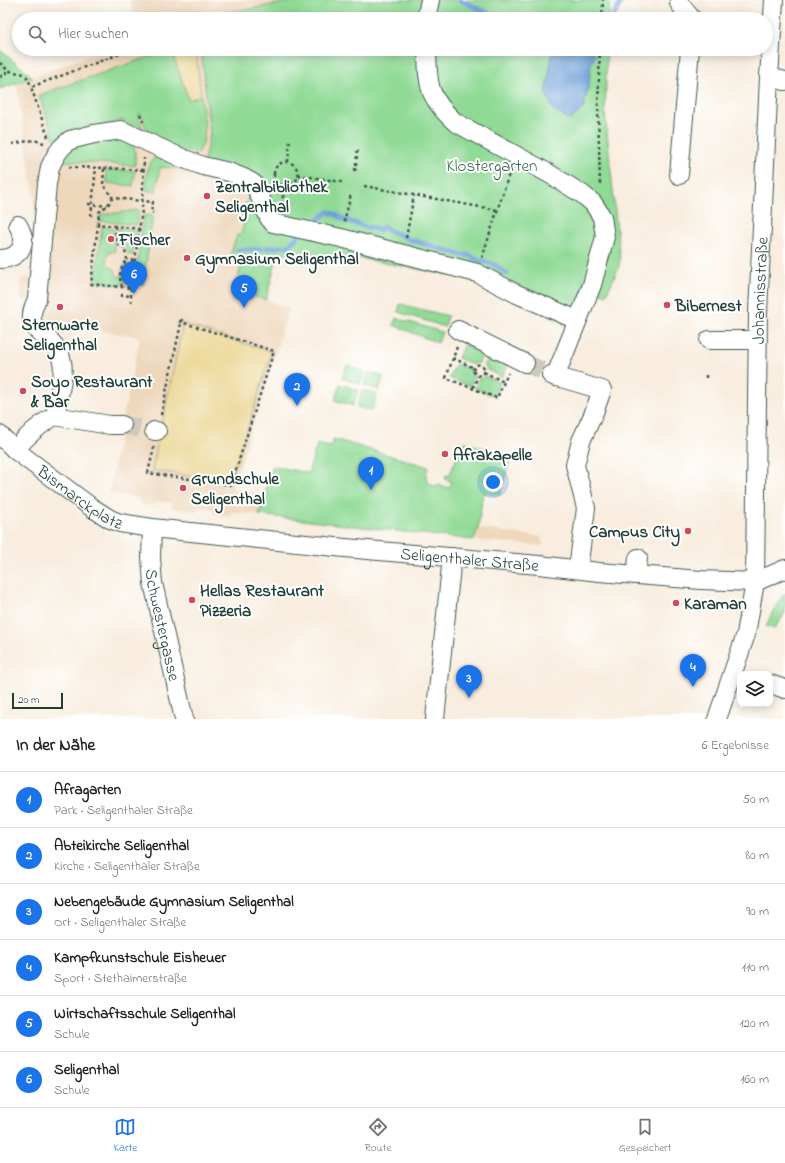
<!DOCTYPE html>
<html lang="de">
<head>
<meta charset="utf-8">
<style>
	body { margin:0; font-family:"Indie Flower",sans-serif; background:#f2f2f2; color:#202124 }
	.controls { position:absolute; right:12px; bottom:12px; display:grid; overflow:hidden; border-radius:8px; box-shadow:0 2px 10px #0003 }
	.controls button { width:36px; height:36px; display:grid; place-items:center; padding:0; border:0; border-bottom:1px solid #e0e0e0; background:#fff; color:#202124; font:20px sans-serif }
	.scale { position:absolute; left:12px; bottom:10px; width:51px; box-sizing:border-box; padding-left:4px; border:2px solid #1f3d34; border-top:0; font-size:11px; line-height:14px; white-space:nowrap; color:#1f3d34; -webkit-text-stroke:3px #fff; paint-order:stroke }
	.you { position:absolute; left:493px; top:482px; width:14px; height:14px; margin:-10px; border:3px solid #fff; border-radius:50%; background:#1a73e8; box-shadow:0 0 0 6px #1a73e833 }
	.badge { display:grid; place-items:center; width:26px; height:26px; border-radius:50%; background:#1a73e8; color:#fff; font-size:13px; font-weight:700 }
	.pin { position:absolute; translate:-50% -33px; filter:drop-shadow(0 1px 2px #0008) }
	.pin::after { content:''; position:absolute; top:21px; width:14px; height:12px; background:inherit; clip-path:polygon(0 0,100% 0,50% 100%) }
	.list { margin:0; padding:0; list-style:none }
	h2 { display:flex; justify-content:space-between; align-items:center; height:52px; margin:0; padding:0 16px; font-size:17px }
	h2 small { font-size:13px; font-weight:400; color:#757577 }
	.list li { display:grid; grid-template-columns:26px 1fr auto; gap:12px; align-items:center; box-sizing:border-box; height:56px; padding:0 16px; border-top:1px solid #e0e0e0 }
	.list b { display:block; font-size:15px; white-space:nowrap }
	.list p { margin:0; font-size:13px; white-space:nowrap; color:#757577 }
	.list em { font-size:13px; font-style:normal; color:#757577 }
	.icon { flex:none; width:22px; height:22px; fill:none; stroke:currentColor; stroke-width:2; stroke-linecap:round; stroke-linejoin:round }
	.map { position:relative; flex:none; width:785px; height:719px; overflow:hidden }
	.search { position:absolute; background:#fff; box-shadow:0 2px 10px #0003; left:12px; right:12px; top:12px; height:44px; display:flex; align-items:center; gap:10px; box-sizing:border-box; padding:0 14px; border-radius:22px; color:#757577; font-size:15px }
	.sheet { height:388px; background:#fff }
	nav { display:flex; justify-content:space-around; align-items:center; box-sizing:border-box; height:56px; border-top:1px solid #e0e0e0; background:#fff; font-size:11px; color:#757577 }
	nav a { display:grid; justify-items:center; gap:2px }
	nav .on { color:#1a73e8 }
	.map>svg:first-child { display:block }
	.built { fill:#eed7bb }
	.green { fill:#90da95; stroke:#588c64 }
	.sand { fill:#eeda9e; stroke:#868c69 }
	.water { fill:#709fd9; stroke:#486e86 }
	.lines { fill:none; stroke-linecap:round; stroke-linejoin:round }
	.stream { stroke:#709fd9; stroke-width:5 }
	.minor-tunnel { stroke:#cdcabc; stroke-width:18; stroke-dasharray:18 9; stroke-linecap:butt }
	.minor-casing { stroke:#40574e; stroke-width:20 }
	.path { stroke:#40574e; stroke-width:2.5; stroke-dasharray:3 3; stroke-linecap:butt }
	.minor { stroke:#fff; stroke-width:18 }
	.path-bridge { stroke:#40574e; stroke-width:2.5; stroke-dasharray:3 3; stroke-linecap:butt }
	.poi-dot { fill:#d1495b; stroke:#fff; stroke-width:1.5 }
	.labels { text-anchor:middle; stroke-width:4; stroke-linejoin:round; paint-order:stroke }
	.park-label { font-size:17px; fill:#3b644c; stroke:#fff }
	.poi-label { font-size:17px; font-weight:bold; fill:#1f3d34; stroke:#fff; text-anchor:start }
	.street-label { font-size:17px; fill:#1f3d34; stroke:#fff }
</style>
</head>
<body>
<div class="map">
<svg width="785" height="719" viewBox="0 0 785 719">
	<rect width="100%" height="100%" fill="#fff"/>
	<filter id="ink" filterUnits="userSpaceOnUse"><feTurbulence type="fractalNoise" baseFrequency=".025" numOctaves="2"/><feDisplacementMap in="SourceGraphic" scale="8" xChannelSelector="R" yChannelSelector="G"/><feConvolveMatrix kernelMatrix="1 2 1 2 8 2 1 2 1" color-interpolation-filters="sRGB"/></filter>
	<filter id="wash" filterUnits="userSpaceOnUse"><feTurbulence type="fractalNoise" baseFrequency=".012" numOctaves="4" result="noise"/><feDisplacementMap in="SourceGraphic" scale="16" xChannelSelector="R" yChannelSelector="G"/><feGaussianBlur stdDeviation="0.9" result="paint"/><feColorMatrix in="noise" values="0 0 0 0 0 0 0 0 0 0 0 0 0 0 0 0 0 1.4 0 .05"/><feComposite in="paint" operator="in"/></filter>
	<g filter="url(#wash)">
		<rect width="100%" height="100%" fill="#f8edde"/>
		<!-- built -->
		<path class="built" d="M 130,0 L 301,0 L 198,18 L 198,19 L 194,19 L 192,13 L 171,19 L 133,19 Z
			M 107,49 L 201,49 L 210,134 L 204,161 L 250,190 L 240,222 L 244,224 L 241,235 L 231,256 L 243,260 L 234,291 L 266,300 L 289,308 L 233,488 L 264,495 L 272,466 L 308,473 L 317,444 L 331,447 L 334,439 L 429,467 L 426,473 L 427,474 L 426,477 L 428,483 L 434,486 L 440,484 L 441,486 L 450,488 L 452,482 L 483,492 L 478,528 L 541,537 L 543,546 L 474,540 L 232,512 L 231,517 L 214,514 L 214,509 L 198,507 L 197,511 L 172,508 L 172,503 L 156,501 L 155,506 L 140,504 L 140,498 L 109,493 L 123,417 L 140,337 L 77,327 L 75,332 L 39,328 L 37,299 L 21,301 L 21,278 L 32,278 L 35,220 L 33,190 L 16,83 Z"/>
		<!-- green -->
		<path class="green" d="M 301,0 L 610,0 L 609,19 L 198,19 L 198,18 Z
			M 171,49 L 189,100 L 201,96 C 203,115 210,138 197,154 L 173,148 L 147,131 L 141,114 L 138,115 L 143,130 L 126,123 L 122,120 L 54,139 L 39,95 Z
			M 201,49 L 607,49 L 605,112 L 620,261 L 618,269 L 606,295 L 596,291 L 570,327 L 481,281 L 354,257 L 350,265 L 278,253 L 266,300 L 234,291 L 243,260 L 230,256 L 237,235 L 241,234 L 244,224 L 240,222 L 250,190 L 201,174 L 210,134 Z
			M 0,50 L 33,77 L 0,89 Z
			M 115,137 C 135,145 136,143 135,166 L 97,163 L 64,161 L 63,159 L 68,148 Z
			M 161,156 L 182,165 L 182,169 L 160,167 L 156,192 L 148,191 L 146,190 C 145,180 147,168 152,160 Z
			M 106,170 L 135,171 L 133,186 L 107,183 Z
			M 139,210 L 137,225 L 99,221 L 100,215 Z
			M 144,215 L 153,216 L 143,285 C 139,284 137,284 135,279 Z
			M 102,227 L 113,228 L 114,230 L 115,251 L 110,252 C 104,260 105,266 115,269 L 116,275 L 119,277 C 124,275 124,268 127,264 L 130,265 L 126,281 L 123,284 L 119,285 L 95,281 Z
			M 119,228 L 133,229 L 136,230 L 133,253 L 132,255 L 128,254 L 125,246 L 120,245 L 118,229 Z
			M 400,304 L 448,316 L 445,327 L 398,312 Z
			M 396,318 L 442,332 L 438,343 L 393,325 Z
			M 464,344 L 483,353 L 479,363 L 476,363 L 474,365 L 458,358 Z
			M 489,355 L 508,364 L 502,377 L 487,370 L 486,367 L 484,366 Z
			M 456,364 L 471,370 L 472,374 L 474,376 L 470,386 L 449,378 Z
			M 347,365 L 364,372 L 360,384 L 342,378 Z
			M 369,372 L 383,376 L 379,390 L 364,385 Z
			M 484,376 L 500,382 L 494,396 L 475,388 L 479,378 L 482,378 Z
			M 340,384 L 358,390 L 353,406 L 335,400 Z
			M 362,390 L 377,394 L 372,411 L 357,407 Z
			M 334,439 L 429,467 L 426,473 L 427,474 L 426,477 L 428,483 L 434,486 L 440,484 L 441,486 L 449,488 L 452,482 L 445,479 L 446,475 L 449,476 L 464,442 L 511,457 L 500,495 L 483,493 L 478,528 L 474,540 L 259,515 L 272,466 L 308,473 L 317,444 L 331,447 Z
			M 785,593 L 785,613 L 774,629 L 766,626 L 775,607 Z"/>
		<!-- sand -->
		<path class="sand" d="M 171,49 L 196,49 L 201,96 L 189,100 Z
			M 183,324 L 272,352 L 230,483 L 152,470 Z"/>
		<!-- water -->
		<path class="water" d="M 553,49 L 592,49 L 589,85 L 583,109 L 570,120 L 553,110 L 546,92 Z"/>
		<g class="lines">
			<!-- stream -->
			<path class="stream" d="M 460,0 L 500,19
				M 180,19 L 193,15
				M 612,19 L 622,0
				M 591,61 L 594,55
				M 312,224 L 328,212 C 336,213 338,217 345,220 C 353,223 360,224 367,228 L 370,227 L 379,230 L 384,227 C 393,234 401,233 408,239 L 461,255 L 468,255 L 479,260 L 495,265 L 507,274
				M 267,248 L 289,246 L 298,236
				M 238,250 L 261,249"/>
		</g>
	</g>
	<g filter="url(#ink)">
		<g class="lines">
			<!-- minor-tunnel -->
			<path class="minor-tunnel" d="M 525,363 L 551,375
				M 122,425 L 154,431"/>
			<!-- minor casing -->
			<g class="minor-casing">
				<g id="minor">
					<path d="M 679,0 L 679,3 L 692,19"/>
					<path d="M 426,19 L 430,0"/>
					<path d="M 427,49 C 428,85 427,96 455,122 L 548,173 L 582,194 L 593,203 L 602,217 L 605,237 L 592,285 L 555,377"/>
					<path d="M 769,77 L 785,81"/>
					<path d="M 679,175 L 690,49"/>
					<path d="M 0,259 C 13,259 24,252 23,237 C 22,233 20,229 18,225"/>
					<path d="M 458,330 L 525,363"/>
					<path d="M 709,340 L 758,340"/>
					<path d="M 551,375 L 602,390 L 593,415 L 581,441 L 575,465 L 586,508 L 578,569"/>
					<path d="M 54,416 L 56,411 C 58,399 65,373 62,362 C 61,356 58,350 54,345 C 48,337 33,331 32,320 C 31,313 34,305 37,299 L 47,184 L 50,167 L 56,155 L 62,147 L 70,140 L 94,134 L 121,130 L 182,158 L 203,166 L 229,172 L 244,178 L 253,183 L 257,190 L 269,218 L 273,223 L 341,238 L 477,273 L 517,294 L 577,320"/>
					<path d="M 154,431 L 157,431"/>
					<path id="s1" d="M 0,435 L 15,450 L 91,507 L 110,519 L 120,523 L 152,528 L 345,548 L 539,565 L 599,572 L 701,580 L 755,582 L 785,569"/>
					<path d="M 15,450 C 26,437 39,425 54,416 L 110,425 L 122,425"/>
					<path id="s2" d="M 152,528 L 151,558 L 153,583 L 184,719"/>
					<path d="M 636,575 L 638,558"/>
					<path d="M 770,684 L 785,689"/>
					<path d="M 435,719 L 452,557"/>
					<path id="s3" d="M 717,719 L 746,634 L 755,582 L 758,313 L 769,77 L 774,0"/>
				</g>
			</g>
			<!-- path -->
			<path class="path" d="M 602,19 L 603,0
				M 600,49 L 598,106 L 600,186
				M 0,63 C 3,65 6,70 10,71 C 23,75 26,70 31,87
				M 0,77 L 9,71
				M 140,114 L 143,122
				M 48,137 L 31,87 L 133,49
				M 12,144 L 34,140 L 44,143
				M274 174a12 12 0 1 1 24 0a12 12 0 1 1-24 0Z
				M 288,162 L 290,139
				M 69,167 L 104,168 L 103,185 L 113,198
				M 104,168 L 143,170
				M 355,171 L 358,148
				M 298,175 L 342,182
				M 364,186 L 497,210
				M 282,204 L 284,187
				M 91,216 L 96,167
				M 344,222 L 351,194
				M 98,224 L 91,284 L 131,288
				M 115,226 L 116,238 L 118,245 L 124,247 L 127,259 L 135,261
				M 140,229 L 98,224 L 99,212 L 107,206 L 113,198 L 153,202 L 151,212 L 153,213
				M 406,238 L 414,195
				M 482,258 L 510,171
				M 122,287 C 118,274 120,271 127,259
				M 122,297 L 122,295 L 131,296
				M 131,303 L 131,288 L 142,210 L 144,158
				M 457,347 L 446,378 L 497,398 L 508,373
				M 453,358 L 474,368
				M473.5 370a5.5 5.5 0 1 1 11 0a5.5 5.5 0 1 1-11 0Z
				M 484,372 L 504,382
				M 706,378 L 706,372
				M 473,388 L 478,376
				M 161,415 L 182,319
				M 154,447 L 148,473 L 231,485 L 274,351 L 178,321"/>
			<!-- minor -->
			<use href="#minor" class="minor"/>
			<!-- path-bridge -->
			<path class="path-bridge" d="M 88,204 L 107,206"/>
		</g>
	</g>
	<!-- markers -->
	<g class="poi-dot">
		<circle cx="207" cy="196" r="4"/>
		<circle cx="111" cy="239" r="4"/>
		<circle cx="187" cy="258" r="4"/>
		<circle cx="667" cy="305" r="4"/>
		<circle cx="60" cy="307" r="4"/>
		<circle cx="23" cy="391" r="4"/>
		<circle cx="445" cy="454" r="4"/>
		<circle cx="183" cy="488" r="4"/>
		<circle cx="688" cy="531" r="4"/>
		<circle cx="192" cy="600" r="4"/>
		<circle cx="676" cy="603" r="4"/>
	</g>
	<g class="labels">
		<!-- park labels -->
		<g class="park-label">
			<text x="492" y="171">Klostergarten</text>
		</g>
		<!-- poi labels -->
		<g class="poi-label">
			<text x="215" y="192">Zentralbibliothek<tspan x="215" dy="20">Seligenthal</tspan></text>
			<text x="119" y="245">Fischer</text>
			<text x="195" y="264">Gymnasium Seligenthal</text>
			<text x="675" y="311">Bibernest</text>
			<text x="60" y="330" text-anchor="middle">Sternwarte<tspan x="60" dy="20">Seligenthal</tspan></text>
			<text x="31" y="387">Soyo Restaurant<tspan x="31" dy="20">&amp; Bar</tspan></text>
			<text x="453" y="460">Afrakapelle</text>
			<text x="191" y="484">Grundschule<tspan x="191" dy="20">Seligenthal</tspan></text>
			<text x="680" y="537" text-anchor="end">Campus City</text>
			<text x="200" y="596">Hellas Restaurant<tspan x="200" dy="20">Pizzeria</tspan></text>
			<text x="684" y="609">Karaman</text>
		</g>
		<!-- street labels -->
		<g class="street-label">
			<text dy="6" stroke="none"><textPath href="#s3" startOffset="434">Johannisstraße</textPath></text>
			<text dy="6" stroke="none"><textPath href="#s1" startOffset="102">Bismarckplatz</textPath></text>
			<text dy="6" stroke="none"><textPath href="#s1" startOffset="501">Seligenthaler Straße</textPath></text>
			<text dy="6" stroke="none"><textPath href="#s2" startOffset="98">Schwestergasse</textPath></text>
		</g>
	</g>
</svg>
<div class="controls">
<button><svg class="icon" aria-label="layers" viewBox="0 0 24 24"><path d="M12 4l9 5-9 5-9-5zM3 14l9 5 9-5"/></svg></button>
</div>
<div class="scale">20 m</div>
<div class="you"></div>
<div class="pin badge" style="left:371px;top:490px">1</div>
<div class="pin badge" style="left:297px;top:406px">2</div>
<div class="pin badge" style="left:469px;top:698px">3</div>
<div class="pin badge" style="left:693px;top:687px">4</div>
<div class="pin badge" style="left:244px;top:308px">5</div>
<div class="pin badge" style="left:134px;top:294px">6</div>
<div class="search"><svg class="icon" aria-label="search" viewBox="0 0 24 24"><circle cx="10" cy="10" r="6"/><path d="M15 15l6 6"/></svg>Hier suchen</div>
</div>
<section class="sheet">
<h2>In der Nähe<small>6 Ergebnisse</small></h2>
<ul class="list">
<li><span class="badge">1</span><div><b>Afragarten</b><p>Park · Seligenthaler Straße</p></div><em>50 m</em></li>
<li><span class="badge">2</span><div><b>Abteikirche Seligenthal</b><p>Kirche · Seligenthaler Straße</p></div><em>80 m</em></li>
<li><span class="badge">3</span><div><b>Nebengebäude Gymnasium Seligenthal</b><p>Ort · Seligenthaler Straße</p></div><em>90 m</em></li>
<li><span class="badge">4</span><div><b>Kampfkunstschule Eisheuer</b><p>Sport · Stethaimerstraße</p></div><em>110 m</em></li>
<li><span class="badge">5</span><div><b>Wirtschaftsschule Seligenthal</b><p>Schule</p></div><em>120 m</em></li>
<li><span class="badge">6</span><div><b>Seligenthal</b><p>Schule</p></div><em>160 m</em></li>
</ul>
</section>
<nav>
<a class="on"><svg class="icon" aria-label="map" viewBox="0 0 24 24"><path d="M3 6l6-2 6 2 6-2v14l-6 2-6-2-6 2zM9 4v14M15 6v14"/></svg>Karte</a>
<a><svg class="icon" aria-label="directions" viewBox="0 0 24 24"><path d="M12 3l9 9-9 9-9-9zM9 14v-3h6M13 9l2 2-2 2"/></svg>Route</a>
<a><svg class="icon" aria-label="saved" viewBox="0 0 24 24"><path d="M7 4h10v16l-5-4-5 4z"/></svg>Gespeichert</a>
</nav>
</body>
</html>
